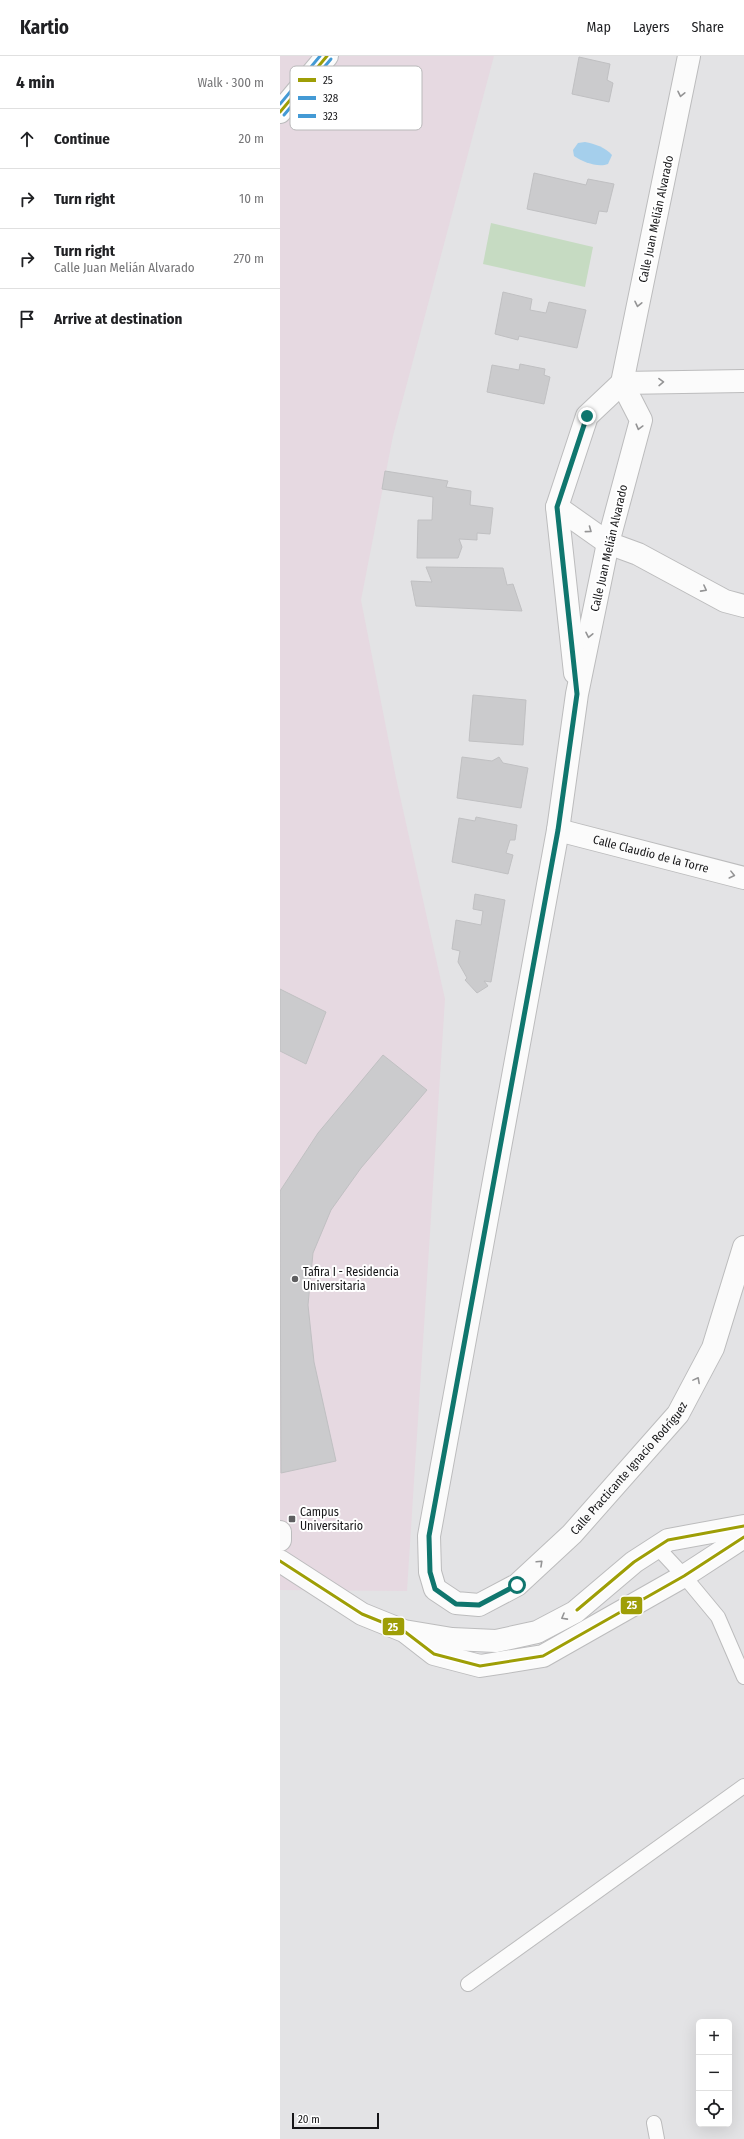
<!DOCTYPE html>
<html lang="en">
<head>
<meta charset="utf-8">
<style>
	body { margin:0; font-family:"Fira Sans Condensed",sans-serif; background:#f2f2f2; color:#202124 }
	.controls { position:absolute; right:12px; bottom:12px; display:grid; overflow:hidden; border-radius:6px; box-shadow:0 4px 16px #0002 }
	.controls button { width:36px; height:36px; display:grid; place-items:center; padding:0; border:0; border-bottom:1px solid #e0e0e0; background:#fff; color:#202124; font:20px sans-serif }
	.scale { position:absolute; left:12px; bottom:10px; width:87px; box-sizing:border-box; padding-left:4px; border:2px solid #161618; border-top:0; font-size:11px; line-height:14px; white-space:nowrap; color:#161618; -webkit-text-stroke:3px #fff; paint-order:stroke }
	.stop { position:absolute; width:12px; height:12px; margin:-9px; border:3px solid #0f766e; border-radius:50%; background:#fff }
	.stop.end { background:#0f766e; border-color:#fff; box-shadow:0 1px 4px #0008 }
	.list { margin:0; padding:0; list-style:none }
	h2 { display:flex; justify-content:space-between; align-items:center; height:52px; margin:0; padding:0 16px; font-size:17px }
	h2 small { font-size:13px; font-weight:400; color:#757577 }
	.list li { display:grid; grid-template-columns:26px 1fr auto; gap:12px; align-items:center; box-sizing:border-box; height:60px; padding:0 16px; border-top:1px solid #e0e0e0 }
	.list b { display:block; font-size:15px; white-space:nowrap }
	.list p { margin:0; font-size:13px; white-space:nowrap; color:#757577 }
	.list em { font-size:13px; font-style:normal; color:#757577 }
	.icon { flex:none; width:22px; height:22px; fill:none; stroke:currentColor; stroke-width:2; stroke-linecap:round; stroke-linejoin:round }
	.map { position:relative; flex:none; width:464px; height:2083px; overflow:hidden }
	header { display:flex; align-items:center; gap:24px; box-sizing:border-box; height:56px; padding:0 20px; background:#fff; border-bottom:1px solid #e0e0e0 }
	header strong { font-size:19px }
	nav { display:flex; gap:22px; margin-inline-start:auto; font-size:14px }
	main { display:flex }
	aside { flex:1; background:#fff }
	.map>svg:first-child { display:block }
	.education { fill:#e6d9e1 }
	.green { fill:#c6dbc2 }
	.water { fill:#a5cfec }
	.building { fill:#cbcbcd; stroke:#c0c0c2 }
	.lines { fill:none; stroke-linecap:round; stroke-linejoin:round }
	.service-casing { stroke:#bcbcbd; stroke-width:16 }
	.minor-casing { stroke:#bcbcbd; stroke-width:24 }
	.service { stroke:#fbfbfb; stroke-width:14 }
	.minor { stroke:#fbfbfb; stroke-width:22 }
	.bus-1-casing { stroke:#fff; stroke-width:6 }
	.bus-2-casing { stroke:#fff; stroke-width:6 }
	.bus-3-casing { stroke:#fff; stroke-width:6 }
	.bus-1 { stroke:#9e9e06; stroke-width:3 }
	.bus-2 { stroke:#449ad5; stroke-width:3 }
	.bus-3 { stroke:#449ad5; stroke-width:3 }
	.oneway { stroke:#949495 }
	.route { stroke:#0f766e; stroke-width:5 }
	.poi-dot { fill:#5e5e60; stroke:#fff; stroke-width:1.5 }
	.labels { text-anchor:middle; stroke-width:4; stroke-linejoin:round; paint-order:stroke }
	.street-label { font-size:12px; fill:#161618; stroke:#fff }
	.poi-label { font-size:12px; fill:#161618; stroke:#fff; text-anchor:start }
	.key { fill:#fff; stroke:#b9b9ba; stroke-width:1 }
	.key-label { font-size:11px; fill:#161618 }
	.line-badge { stroke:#fff; stroke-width:1.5 }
	.badge-label { font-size:11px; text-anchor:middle; font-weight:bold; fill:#fff }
</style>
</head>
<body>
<header>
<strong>Kartio</strong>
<nav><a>Map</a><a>Layers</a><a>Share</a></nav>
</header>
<main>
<aside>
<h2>4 min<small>Walk · 300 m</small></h2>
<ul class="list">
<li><svg class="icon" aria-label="ahead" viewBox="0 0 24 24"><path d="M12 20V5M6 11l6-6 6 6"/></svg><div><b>Continue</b></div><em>20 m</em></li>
<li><svg class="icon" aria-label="right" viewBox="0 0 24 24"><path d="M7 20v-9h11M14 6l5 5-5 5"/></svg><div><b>Turn right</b></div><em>10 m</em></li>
<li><svg class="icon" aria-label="right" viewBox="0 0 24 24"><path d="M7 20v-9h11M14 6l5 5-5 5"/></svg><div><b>Turn right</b><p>Calle Juan Melián Alvarado</p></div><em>270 m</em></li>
<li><svg class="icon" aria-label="arrive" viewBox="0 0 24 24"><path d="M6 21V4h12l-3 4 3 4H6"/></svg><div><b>Arrive at destination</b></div></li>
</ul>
</aside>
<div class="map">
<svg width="464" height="2083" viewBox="0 0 464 2083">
	<rect width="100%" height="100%" fill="#e3e3e5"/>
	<!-- education -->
	<path class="education" d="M 0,0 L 214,0 L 113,380 L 81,544 L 116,722 L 165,943 L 127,1535 L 0,1534 Z"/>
	<!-- green -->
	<path class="green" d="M 211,167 L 313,191 L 305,231 L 203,208 Z"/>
	<!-- water -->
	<path class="water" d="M 305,86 C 315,88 325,91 332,99 L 328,108 C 318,112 303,106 294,100 L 293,94 L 298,87 Z"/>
	<!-- building -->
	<path class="building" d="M 299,1 L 330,8 L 327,24 L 333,27 L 329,46 L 292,38 Z
		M 254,117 L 306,129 L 308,123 L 334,128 L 327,156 L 319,155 L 316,168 L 247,153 Z
		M 223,236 L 252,243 L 250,254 L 266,257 L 269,246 L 306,254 L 297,292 L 239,280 L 238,284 L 215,278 Z
		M 240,308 L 265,313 L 264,319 L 270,321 L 264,348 L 207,336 L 212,309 L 239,314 Z
		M 105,415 L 168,425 L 166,431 L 191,435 L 190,449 L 213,452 L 210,478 L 197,477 L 197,484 L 179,483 L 182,491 L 178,502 L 137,502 L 138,464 L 152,464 L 153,441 L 102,433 Z
		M 146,511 L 223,512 L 227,529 L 233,528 L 242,555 L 136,550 L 131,525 L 152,526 Z
		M 193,639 L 246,644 L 243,689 L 189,685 Z
		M 182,701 L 212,705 L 219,701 L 223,707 L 248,712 L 241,752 L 177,742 Z
		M 196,761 L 237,769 L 235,784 L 230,784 L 226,797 L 233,799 L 228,818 L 172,806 L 179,762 L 195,765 Z
		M 195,838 L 225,844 L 211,926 L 204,925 L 208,930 L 197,937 L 185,924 L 187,922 L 178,906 L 180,895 L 172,893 L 176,864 L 201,869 L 203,855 L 193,853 Z
		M 0,933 L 46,956 L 26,1008 L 0,995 Z
		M 103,999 L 147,1034 L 81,1112 L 51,1154 L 33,1197 L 28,1249 L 34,1306 L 56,1405 L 1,1417 L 0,1135 L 38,1077 Z"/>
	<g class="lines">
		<!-- service casing -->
		<g class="service-casing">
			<path id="service" d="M 377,1491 L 404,1520 L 438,1561 L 464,1621
				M 188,1928 L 464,1730
				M 374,2067 L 377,2083"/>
		</g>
		<!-- minor casing -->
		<g class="minor-casing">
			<g id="minor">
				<path id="s1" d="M 409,0 L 342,327 L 361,364 L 328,487 L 297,638 L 278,774 L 149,1480 L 150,1516 L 155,1533 L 176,1547 L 199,1549 L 237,1529 L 292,1478 L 398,1358 L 433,1292 L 464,1191"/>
				<path d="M 0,56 L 47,0"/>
				<path d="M 277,451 L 328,487 L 358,498 L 445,545 L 464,550"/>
				<path d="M 295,617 L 277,451 L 307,360 L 342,327 L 464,325"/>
				<path id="s2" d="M 278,774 L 464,822"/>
				<path d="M 0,1476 L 0,1484"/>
				<path d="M 0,1505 L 82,1558 L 124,1575 L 172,1583 L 216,1585 L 257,1576 L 295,1556 L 354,1506 L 388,1484 L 464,1470"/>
				<path d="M 127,1577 L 154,1598 L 200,1610 L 263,1600 L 404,1520 L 464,1481"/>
			</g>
		</g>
		<!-- service -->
		<use href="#service" class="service"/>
		<!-- minor -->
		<use href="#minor" class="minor"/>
		<!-- bus-1 casing -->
		<g class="bus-1-casing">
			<path id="bus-1" d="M 0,56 L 47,0
				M 0,1505 L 82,1558 L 124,1575 L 154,1598 L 200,1610 L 263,1600 L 404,1520 L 464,1481
				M 297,1554 L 354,1506 L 388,1484 L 464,1470"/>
		</g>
		<!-- bus-2 casing -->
		<g class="bus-2-casing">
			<path id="bus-2" d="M 4,59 L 51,3"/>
		</g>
		<!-- bus-3 casing -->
		<g class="bus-3-casing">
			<path id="bus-3" d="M 0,48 L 40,0"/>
		</g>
		<!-- bus-1 -->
		<use href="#bus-1" class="bus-1"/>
		<!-- bus-2 -->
		<use href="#bus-2" class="bus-2"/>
		<!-- bus-3 -->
		<use href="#bus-3" class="bus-3"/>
	</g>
	<!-- one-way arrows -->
	<defs><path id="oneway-chevron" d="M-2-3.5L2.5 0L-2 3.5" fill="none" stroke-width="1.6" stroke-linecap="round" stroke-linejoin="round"/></defs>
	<g class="oneway">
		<use href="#oneway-chevron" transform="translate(401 38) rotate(102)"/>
		<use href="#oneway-chevron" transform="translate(358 248) rotate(102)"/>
		<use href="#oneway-chevron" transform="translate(381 326) rotate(-1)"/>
		<use href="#oneway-chevron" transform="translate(359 371) rotate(105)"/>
		<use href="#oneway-chevron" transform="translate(309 474) rotate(36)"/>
		<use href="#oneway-chevron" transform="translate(424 533) rotate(28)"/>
		<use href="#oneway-chevron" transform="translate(309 579) rotate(102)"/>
		<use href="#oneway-chevron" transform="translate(452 819) rotate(14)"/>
		<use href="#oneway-chevron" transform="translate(417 1324) rotate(-62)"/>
		<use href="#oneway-chevron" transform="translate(260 1507) rotate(-43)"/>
		<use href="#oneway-chevron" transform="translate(284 1561) rotate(151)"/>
	</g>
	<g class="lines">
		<!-- route -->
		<path class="route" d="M 237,1529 L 199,1549 L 176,1548 L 155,1533 L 150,1516 L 149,1480 L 278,774 L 297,638 L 277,451 L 307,360"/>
	</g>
	<!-- markers -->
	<g class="poi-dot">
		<circle cx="15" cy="1223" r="4"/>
		<rect x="8" y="1459" width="8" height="8" rx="2"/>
	</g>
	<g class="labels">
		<!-- street labels -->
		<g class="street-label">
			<text transform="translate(376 163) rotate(-78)" y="4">Calle Juan Melián Alvarado</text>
			<text transform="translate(329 492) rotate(-77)" y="4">Calle Juan Melián Alvarado</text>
			<text dy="4" stroke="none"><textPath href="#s2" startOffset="96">Calle Claudio de la Torre</textPath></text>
			<text dy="4" stroke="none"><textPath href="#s1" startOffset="1819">Calle Practicante Ignacio Rodríguez</textPath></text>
		</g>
		<!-- poi labels -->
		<g class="poi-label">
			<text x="23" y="1220">Tafira I - Residencia<tspan x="23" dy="14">Universitaria</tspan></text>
			<text x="20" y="1460">Campus<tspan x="20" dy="14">Universitario</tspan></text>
		</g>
	</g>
	<!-- legend -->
	<rect x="10" y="10" width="132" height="64" rx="6" class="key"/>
	<rect x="18" y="22" width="18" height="4" fill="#9e9e06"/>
	<rect x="18" y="40" width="18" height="4" fill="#449ad5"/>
	<rect x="18" y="58" width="18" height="4" fill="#449ad5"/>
	<g class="key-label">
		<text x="43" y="28">25</text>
		<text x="43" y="46">328</text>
		<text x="43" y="64">323</text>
	</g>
	<g class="line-badge">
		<rect x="340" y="1540" width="23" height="19" rx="4" fill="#9e9e06"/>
		<rect x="102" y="1561" width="23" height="19" rx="4" fill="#9e9e06"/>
	</g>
	<g class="badge-label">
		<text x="352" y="1553">25</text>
		<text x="113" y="1575">25</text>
	</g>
</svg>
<div class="controls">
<button>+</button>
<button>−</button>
<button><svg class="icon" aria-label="locate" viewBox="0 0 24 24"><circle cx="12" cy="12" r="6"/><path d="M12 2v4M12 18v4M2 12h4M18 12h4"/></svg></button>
</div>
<div class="scale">20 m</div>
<div class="stop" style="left:237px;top:1529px"></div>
<div class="stop end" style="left:307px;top:360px"></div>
</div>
</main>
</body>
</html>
